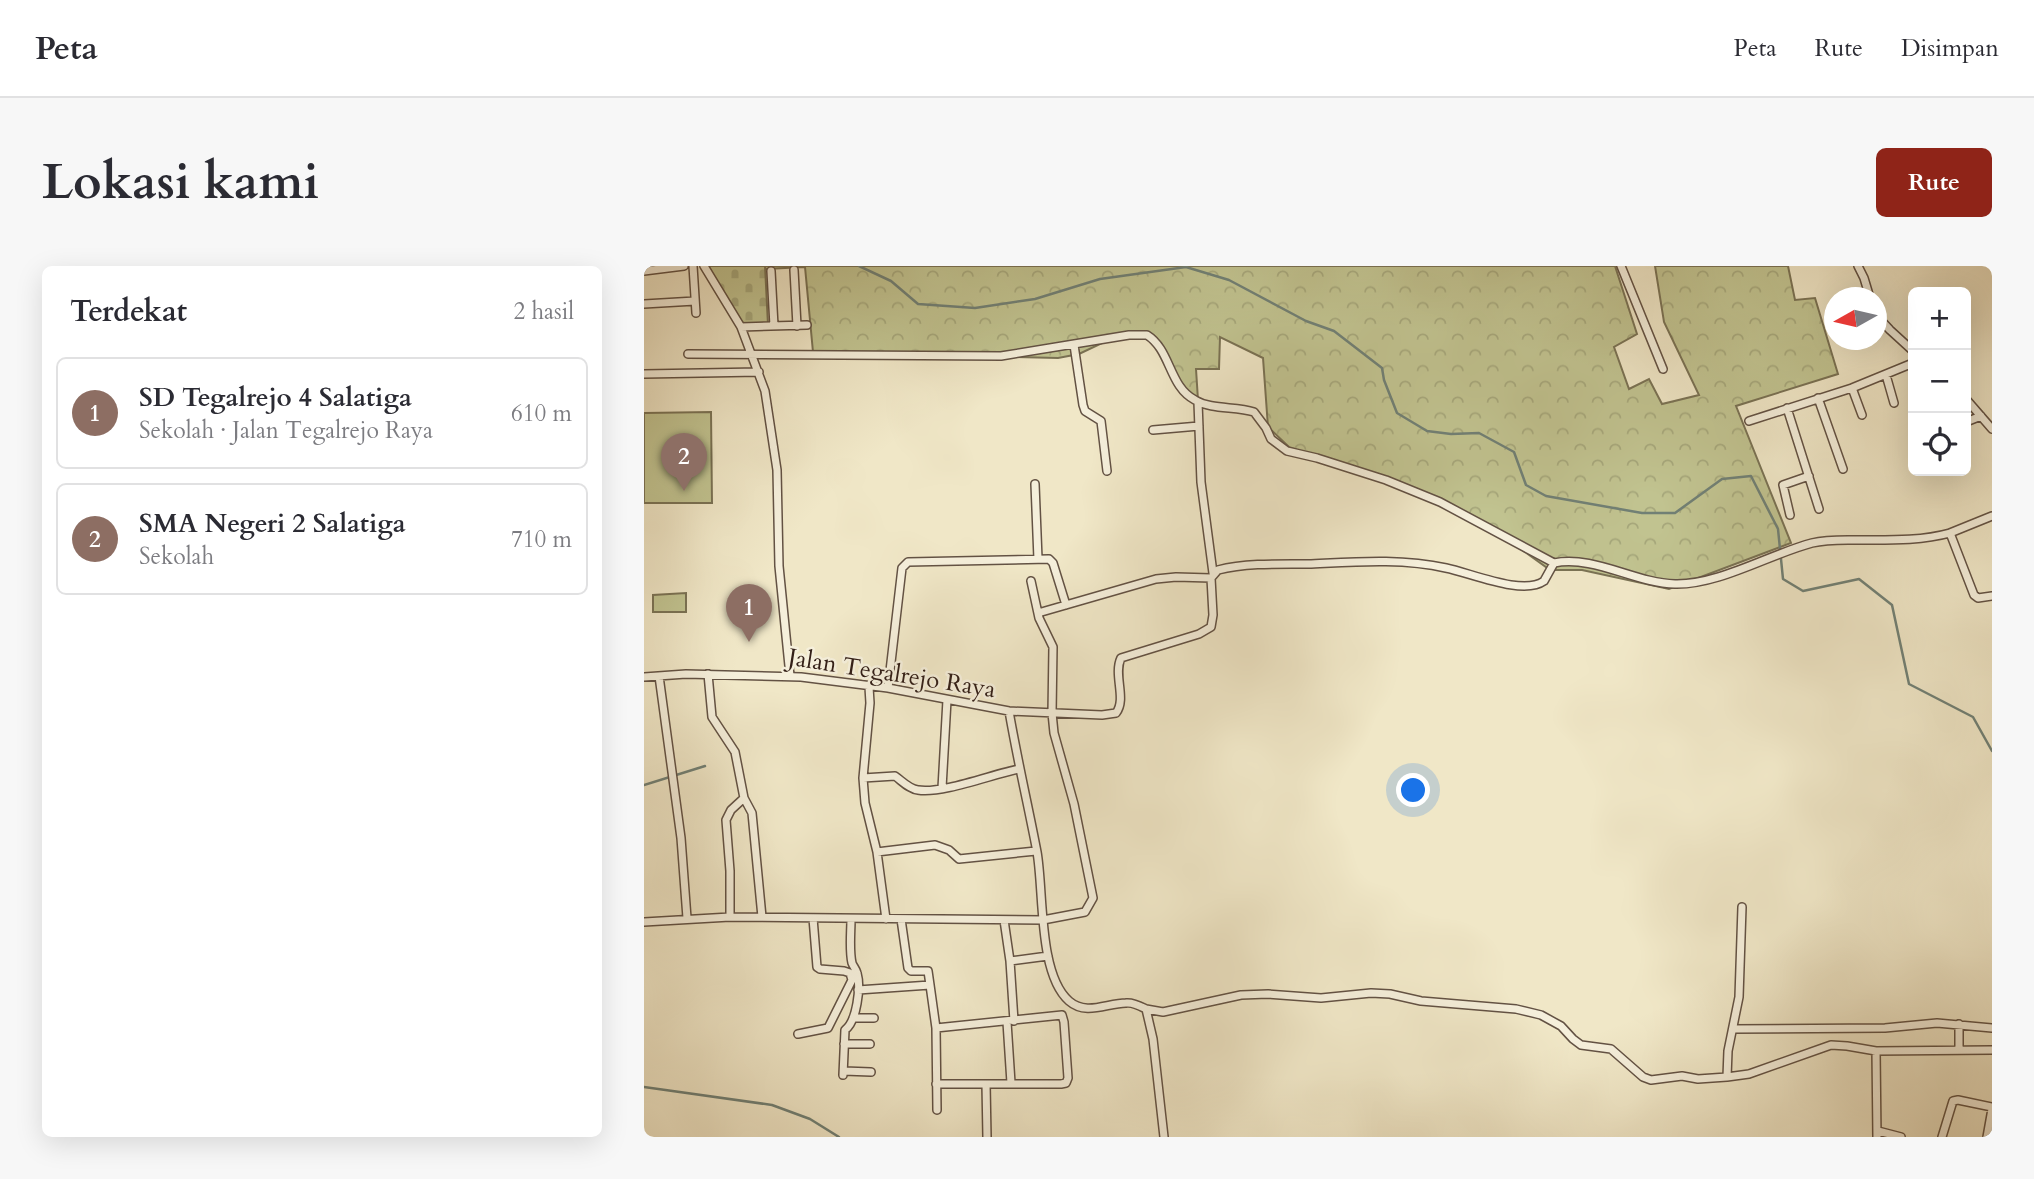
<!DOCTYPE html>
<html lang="id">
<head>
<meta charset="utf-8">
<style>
	body { margin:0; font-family:Cardo,serif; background:#f7f7f7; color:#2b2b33 }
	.controls { position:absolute; right:21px; top:21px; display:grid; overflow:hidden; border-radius:10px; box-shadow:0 7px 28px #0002 }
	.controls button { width:63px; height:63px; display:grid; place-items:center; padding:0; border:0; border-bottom:2px solid #e1e1e2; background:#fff; color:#2b2b33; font:35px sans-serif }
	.compass { position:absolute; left:1180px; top:21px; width:63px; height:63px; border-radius:50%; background:#fff; box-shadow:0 7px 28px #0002; rotate:262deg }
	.you { position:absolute; left:770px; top:525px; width:24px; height:24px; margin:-18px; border:5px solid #fff; border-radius:50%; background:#1a73e8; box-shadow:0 0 0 10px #1a73e833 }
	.badge { display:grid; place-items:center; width:46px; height:46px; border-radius:50%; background:#8f2418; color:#fff; font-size:23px; font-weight:700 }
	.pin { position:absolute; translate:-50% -58px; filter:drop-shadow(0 2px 4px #0008) }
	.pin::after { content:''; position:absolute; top:37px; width:24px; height:21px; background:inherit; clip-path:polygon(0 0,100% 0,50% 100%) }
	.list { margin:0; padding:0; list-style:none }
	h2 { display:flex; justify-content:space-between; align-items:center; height:91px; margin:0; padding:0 28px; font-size:30px }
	h2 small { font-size:23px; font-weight:400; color:#7c7c81 }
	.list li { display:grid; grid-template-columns:46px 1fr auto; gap:21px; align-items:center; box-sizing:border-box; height:112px; margin:0 14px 14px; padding:0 14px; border:2px solid #e1e1e2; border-radius:10px }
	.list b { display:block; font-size:26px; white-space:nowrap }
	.list p { margin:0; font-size:23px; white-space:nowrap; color:#7c7c81 }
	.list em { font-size:23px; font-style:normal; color:#7c7c81 }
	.icon { flex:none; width:38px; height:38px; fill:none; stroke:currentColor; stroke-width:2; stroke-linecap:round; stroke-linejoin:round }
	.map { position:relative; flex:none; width:1348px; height:871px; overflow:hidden; border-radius:10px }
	header { display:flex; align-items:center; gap:42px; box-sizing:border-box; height:98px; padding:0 35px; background:#fff; border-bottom:2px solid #e1e1e2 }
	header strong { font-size:33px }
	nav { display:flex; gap:38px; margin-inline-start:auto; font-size:24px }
	.intro { display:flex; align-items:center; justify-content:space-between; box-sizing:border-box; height:168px; padding:0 42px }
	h1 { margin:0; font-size:49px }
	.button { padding:18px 32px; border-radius:10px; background:#8f2418; color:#fff; font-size:24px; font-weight:700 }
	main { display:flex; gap:42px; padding:0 42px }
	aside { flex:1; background:#fff; border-radius:10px; box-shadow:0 7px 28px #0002 }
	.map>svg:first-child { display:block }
	.green { fill:#c1c390; stroke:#7a7254; stroke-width:2 }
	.forest { fill:url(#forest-crowns); stroke:#7a7254; stroke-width:2 }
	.cemetery { fill:url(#cemetery-stones); stroke:#7a7254; stroke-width:2 }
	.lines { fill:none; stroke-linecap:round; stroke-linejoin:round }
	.stream { stroke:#718075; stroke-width:2.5 }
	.minor-casing { stroke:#635244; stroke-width:10 }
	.minor { stroke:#f5efdb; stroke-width:7 }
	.labels { text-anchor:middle; stroke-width:5; stroke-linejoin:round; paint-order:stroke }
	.street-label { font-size:24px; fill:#342018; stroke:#f5efdb }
</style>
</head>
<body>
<header>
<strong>Peta</strong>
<nav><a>Peta</a><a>Rute</a><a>Disimpan</a></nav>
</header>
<div class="intro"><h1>Lokasi kami</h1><a class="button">Rute</a></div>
<main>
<aside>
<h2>Terdekat<small>2 hasil</small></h2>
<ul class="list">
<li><span class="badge" style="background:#8d6e63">1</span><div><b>SD Tegalrejo 4 Salatiga</b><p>Sekolah · Jalan Tegalrejo Raya</p></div><em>610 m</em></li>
<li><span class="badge" style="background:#8d6e63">2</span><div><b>SMA Negeri 2 Salatiga</b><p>Sekolah</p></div><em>710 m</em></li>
</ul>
</aside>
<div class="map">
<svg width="1348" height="871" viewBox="0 0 1348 871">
	<defs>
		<pattern id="forest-crowns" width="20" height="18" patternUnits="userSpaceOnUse" patternTransform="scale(1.75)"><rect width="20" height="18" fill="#c1c390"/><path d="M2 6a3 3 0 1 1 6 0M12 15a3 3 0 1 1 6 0" fill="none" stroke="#a6a77b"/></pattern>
		<pattern id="cemetery-stones" width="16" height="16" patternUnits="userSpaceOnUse" patternTransform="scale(1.75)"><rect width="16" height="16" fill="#c1c390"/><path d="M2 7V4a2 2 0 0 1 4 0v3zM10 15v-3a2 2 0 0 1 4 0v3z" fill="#a6a77b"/></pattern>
	</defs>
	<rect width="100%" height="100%" fill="#f0e7c7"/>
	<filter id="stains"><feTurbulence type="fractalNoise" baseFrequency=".00286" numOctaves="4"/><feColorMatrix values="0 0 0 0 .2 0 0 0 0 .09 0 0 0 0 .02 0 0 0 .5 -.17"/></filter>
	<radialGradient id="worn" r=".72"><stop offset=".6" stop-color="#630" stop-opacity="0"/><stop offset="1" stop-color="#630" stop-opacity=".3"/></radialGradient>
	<!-- green -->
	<path class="green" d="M 67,146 L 68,237 L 0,237 L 0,147 Z
		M 42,327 L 42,346 L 9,346 L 9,329 Z"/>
	<!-- forest -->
	<path class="forest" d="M 61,0 L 971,0 L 993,68 L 970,81 L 985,123 L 1005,113 L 1018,138 L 1055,129 L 1020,56 L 1011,0 L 1144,0 L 1151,34 L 1171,32 L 1194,108 L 1092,140 L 1147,277 L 1025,323 L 938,304 L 906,304 L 860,271 L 795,237 L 645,181 L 624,161 L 619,92 L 576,71 L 575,103 L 552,103 L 554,134 L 547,130 L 505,72 L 479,67 L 435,88 L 414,92 L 169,86 L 161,1 L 121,3 L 122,58 Z"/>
	<!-- cemetery -->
	<path class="cemetery" d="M 62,0 L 121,0 L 124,59 L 99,61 Z"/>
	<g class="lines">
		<!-- stream -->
		<path class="stream" d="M 215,0 L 247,15 L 274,38 L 331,42 L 391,33 L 456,13 L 542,1 L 585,14 L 662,55 L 690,65 L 738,102 L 740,114 L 753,147 L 783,165 L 807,168 L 835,167 L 870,186 L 882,219 L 902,230 L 998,247 L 1031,247 L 1078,213 L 1107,210 L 1134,263 L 1139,313 L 1159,325 L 1215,313 L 1248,339 L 1265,418 L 1329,451 L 1348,485
			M 0,519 L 61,500
			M 0,821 L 128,839 L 166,853 L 195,871"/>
		<!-- minor casing -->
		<g class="minor-casing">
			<path id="minor" d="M 49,0 L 52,47
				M 60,0 L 97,61 L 121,125 L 133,204 L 135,300 L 146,410
				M 977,0 L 1019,103
				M 1214,0 L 1220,12 L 1226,32
				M 150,4 L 153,60
				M 0,5 L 40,0
				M 127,5 L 130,60
				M 0,38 L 51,35
				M 1232,49 L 1246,64 L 1269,85
				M 97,61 L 163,59
				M 430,79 L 439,139 L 441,145 L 457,155 L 463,205
				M 44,88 L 357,90 L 485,69 L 503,69 C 527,84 525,121 551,134 C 568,144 591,140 610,146 L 622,162 L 627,173 L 643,185 L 673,192 L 742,214 L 796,236 L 910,297
				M 0,108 L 115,106
				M 1242,109 L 1250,137
				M 1208,122 L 1218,149
				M 1174,132 L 1199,203
				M 1322,133 L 1348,163
				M 554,136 L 557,216 L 569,307
				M 1143,142 L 1175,243
				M 1105,155 L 1208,122 L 1269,97
				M 1322,156 L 1337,150
				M 509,164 L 555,160
				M 391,218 L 394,293
				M 1146,249 L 1139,219 L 1165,210
				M 1306,267 L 1348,250
				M 394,347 L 512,313 L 532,311 L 567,312
				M 64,408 L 68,451 L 91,486 L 100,532 L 87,544 L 82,554 L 86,605 L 86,651
				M 15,410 L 37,572 L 43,652
				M 0,411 L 42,408 L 157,411 L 244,422 L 365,445 L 458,449 L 472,447 C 483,433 469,409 477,392 L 555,368 L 567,361 L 569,349 L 567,312 L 574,304 C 602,297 635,298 664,298 C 710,296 757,292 802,302 C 827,307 879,330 900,315 L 910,297 C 950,289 991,317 1031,318 C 1075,319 1126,288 1168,277 C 1184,273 1200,274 1216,274 C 1245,274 1277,275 1306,267 L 1330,329 L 1334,332 L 1348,330
				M 225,421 L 226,437 L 219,512 L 221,537 L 233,586 L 242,653
				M 244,422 L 258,302 L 264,296 L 405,293 L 409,297 L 422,339
				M 365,445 C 373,492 384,539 393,586 C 400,625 394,708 425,735 C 442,750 463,737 482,737 C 489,736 496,740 502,743 L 509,773 L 520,871
				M 219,512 L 251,510 C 258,515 265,523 274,524 C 298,528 349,508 375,503
				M 298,522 L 303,434
				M 100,532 L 108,547 L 118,651
				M 233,586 L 291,579 L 305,584 L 315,593 L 392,585
				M 1098,641 L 1095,731 L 1084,785 L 1083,811 L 1105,808 L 1187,779 L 1203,780 L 1232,785 L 1348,784
				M 257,653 L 264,702 L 267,705 L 284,705 L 286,719
				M 360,654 L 366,695 L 370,755
				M 0,656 L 86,651 L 399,654 L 441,646 L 449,632 L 430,538 L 410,467 L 408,447 L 409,381 L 395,352 L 387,315
				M 366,695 L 404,690
				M 214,724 L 286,719 L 292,762 L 293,844
				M 502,743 L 519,746 L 597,729 L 624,728 L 677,732 L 727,727 L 746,728 L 777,735 L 872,743 L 897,749 L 917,760 L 929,773 L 937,779 L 967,783 L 999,811 L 1007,814 L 1038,810 L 1054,813 L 1083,811
				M 209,752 L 230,752
				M 363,756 L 367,817
				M 292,762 L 418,749 L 420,756 L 424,812 L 422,817 L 417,818 L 292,818
				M 1089,763 L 1241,762 L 1293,757 L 1348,762
				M 154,768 L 184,762 L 208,714 L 206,707 L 200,705 L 176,703 L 173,701 L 169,652
				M 200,778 L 226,778
				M 1315,784 L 1315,758
				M 1232,785 L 1233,871
				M 200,805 L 227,806
				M 199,809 L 201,764 C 213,755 217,721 213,707 C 212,703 209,700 208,697 C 205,684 207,666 207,653
				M 342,818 L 343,871
				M 1234,865 L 1257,871
				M 1298,871 L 1309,835 L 1314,834 L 1348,841
				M 1343,871 L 1348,843"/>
		</g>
		<!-- minor -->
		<use href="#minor" class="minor"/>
	</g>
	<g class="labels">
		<!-- street labels -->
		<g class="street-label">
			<text transform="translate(248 407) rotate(9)" y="8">Jalan Tegalrejo Raya</text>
		</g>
	</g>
	<rect width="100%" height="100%" filter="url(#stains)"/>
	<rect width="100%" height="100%" fill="url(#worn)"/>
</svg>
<div class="controls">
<button>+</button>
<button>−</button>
<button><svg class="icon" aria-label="locate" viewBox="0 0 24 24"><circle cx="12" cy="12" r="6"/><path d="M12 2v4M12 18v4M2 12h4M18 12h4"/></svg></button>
</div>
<svg class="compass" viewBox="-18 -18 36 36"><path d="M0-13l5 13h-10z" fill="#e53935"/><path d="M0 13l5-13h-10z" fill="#7c7c81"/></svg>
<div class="you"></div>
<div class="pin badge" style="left:105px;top:376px;background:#8d6e63">1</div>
<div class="pin badge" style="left:40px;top:225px;background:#8d6e63">2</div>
</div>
</main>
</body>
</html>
